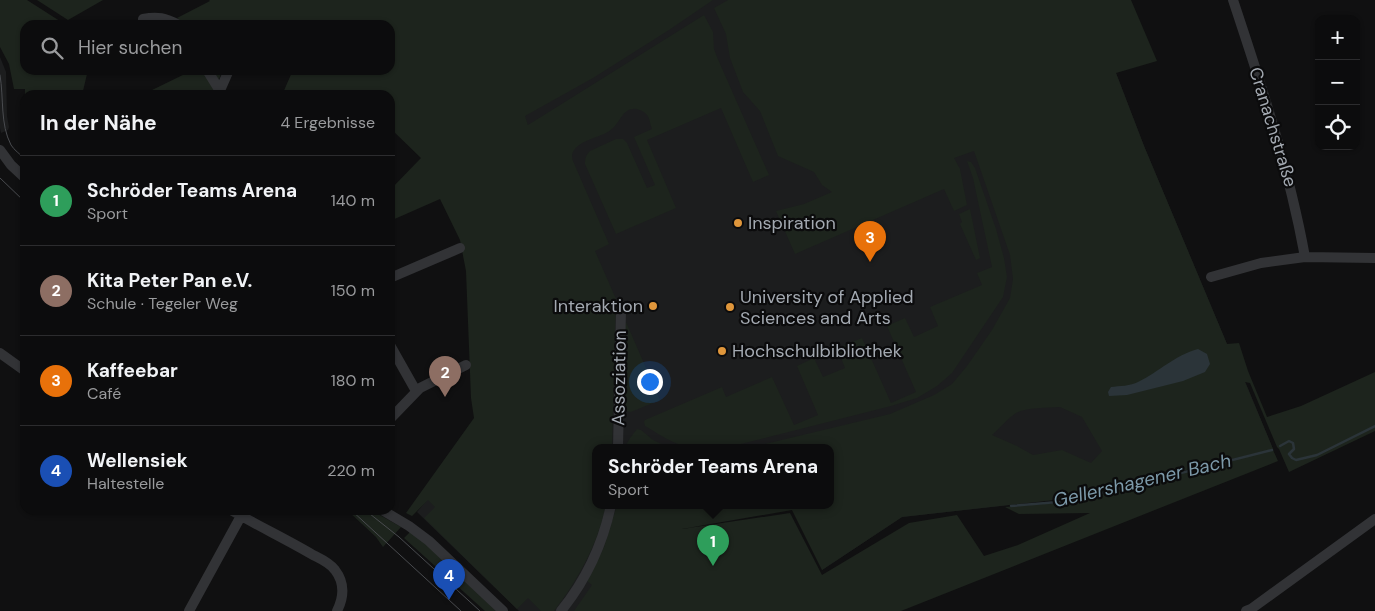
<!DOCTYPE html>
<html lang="de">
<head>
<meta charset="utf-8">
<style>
	body { margin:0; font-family:"DM Sans",sans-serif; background:#1a1a1b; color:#f1f3f6 }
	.controls { position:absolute; right:15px; top:15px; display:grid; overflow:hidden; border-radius:10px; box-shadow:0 1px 4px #0004 }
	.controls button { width:45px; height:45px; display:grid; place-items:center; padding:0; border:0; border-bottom:1px solid #2c2c2e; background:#0c0c0d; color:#f1f3f6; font:25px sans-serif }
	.you { position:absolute; left:649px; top:381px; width:18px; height:18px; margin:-12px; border:4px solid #fff; border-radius:50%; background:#1a73e8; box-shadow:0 0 0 8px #1a73e833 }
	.badge { display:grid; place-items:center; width:32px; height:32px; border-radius:50%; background:#df963b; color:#fff; font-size:16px; font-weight:700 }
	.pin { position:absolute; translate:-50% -41px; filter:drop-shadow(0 1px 2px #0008) }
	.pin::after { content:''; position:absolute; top:26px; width:18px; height:15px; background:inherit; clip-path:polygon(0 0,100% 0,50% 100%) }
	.popup { position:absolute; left:592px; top:444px; width:242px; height:65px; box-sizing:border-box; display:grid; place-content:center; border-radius:10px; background:#0c0c0d; filter:drop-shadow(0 1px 4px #0005); font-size:16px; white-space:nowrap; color:#9a9b9d }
	.popup b { font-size:19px; color:#f1f3f6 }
	.popup::after { content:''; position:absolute; left:50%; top:100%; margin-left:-10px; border:10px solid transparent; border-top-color:#0c0c0d }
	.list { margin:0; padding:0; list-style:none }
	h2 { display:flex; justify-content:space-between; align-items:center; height:65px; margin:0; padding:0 20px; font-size:21px }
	h2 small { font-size:16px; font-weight:400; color:#9a9b9d }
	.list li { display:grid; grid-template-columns:32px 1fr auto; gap:15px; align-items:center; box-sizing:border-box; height:90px; padding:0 20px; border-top:1px solid #2c2c2e }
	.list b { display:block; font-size:19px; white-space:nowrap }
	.list p { margin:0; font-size:16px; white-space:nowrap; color:#9a9b9d }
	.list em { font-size:16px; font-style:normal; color:#9a9b9d }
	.icon { flex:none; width:28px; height:28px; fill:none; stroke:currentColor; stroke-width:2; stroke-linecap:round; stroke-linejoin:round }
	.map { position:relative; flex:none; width:1375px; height:611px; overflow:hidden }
	.search { position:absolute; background:#0c0c0d; box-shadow:0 1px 4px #0004; left:20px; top:20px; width:375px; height:55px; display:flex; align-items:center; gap:12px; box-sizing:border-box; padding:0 18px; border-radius:15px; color:#9a9b9d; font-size:19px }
	.panel { position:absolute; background:#0c0c0d; box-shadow:0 1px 4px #0004; left:20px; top:90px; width:375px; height:425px; border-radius:15px }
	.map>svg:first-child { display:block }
	.built { fill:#1c1d1e }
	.green { fill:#1d241d; fill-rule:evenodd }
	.water { fill:#2b3439 }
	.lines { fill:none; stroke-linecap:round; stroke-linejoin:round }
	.stream { stroke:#2b3439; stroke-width:2.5 }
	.minor { stroke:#323336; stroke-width:10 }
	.tram { stroke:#494b4f; stroke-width:1 }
	.poi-dot { fill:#df963b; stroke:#0b0b0c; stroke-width:2 }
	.labels { text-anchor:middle; stroke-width:4.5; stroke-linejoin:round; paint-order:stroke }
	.street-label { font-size:18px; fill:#a3a9b1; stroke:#0b0b0c }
	.poi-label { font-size:18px; fill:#a3a9b1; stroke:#0b0b0c; text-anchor:start }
	.water-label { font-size:19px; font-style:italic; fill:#7c99a9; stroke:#0b0b0c }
</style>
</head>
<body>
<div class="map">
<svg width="1375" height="611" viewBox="0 0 1375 611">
	<rect width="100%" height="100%" fill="#101011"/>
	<!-- built -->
	<path class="built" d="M 481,0 L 1084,0 L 1116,73 L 1144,146 L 1227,344 L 1247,386 L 1273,449 L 1071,498 L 902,517 L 822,570 L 830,505 L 830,447 L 596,447 L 596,505 L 750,505 L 625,525 L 589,611 L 519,611 L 417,512 L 427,500 L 462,481 L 531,134 Z
		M 0,57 L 6,72 L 7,116 L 9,127 L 8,130 L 1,133 L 0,128 Z"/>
	<!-- green -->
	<path class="green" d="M 0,0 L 27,0 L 66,25 L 25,25 L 25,70 L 88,70 L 82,95 L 25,95 L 25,89 L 14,89 L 9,64 L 0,47 Z
		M 37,0 L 103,0 L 68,20 Z
		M 209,0 L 713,0 L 669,30 L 593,78 L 525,116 L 528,125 L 704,15 L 713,32 L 714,49 L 717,57 L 769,175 L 753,182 L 721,108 L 647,140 L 676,208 L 616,234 L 585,164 C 585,158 586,155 590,151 L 616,139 L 623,139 L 627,143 L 647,188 L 655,185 L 634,137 L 652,129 C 650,125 650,118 647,115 C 645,112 640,110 637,109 C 624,107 621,120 614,127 C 611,130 608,132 604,134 C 592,139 567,145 573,161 L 609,244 L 595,251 L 616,299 L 612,447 L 596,447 L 596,505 L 606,505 C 598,544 578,580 554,611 L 541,611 L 528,598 L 517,609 L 424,518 L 435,507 L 428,500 L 412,516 L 406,513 L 474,418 L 471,398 L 466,271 L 460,240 L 440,199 L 390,221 L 390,190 L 421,158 L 390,128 L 390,95 L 345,95 L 338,90 L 334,95 L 282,95 L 293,70 L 390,70 L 390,25 L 187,25 L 177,18 L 210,1 Z
		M 728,0 L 1131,0 L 1157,61 L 1116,73 L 1144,146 L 1227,344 L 1239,343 L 1248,371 L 1267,417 L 1301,406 L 1375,372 L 1375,431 L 1289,472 L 1279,449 L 1277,447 L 1250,383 L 1245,382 L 1273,449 L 1071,498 L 902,517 L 822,570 L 792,510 L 682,529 L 790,513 L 822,575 L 909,523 L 957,515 L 984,556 L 1018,545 L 1090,513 L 1019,514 L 1005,507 L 1070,502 L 1273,450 L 1278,461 L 901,611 L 574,611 L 592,585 L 587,581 L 604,547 L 617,505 L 830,505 L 830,447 L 753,447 L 890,414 L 934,395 L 952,384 L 967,366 L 992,330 L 1010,298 L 1013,279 L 1010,255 L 974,151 L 954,158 L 960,169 L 967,205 L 954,211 L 944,189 L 795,254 L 776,211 L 804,204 L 832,192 L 822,185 L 814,172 L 778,156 L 760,111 L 743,92 L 730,58 L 726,34 L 714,8 ZM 1060,407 L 1082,417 L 1102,451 L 1091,463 L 1062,450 L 1033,455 L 1017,446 L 992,435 C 1000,428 1007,419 1016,413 C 1027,407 1048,408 1060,407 Z
		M 193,70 L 223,70 L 212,95 L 148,95 L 148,92 Z
		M 967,161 L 971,162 L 975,168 L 996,229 L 1004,258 L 1007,277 L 1003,297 L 952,373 L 937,386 L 917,398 L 891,406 L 733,446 C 713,448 691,450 673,442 C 664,438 654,431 645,426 L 644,422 L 645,420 L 722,387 L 726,397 L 772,377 L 794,425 L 818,415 L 797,366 L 814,358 L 823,377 L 845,368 L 837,348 L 862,338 L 891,403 L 916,392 L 887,326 L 905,318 L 914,337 L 938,326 L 930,307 L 982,285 L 977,273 L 992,267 L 973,178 Z
		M 970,209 L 980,258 L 976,260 L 960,224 L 962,222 L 959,214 Z
		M 626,322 L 660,400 L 631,412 C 626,412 624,409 623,404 L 625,326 Z
		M 637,429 L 641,430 L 653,440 L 668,447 L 625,447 L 630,438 Z
		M 347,510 L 371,510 L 401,527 L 383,547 L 376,537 Z
		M 410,532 L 427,544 L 496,611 L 485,611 L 404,538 Z"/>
	<!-- water -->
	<path class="water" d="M 1198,349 L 1207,354 L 1210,364 L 1205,372 L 1183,381 L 1127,395 L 1109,396 L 1108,392 L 1111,387 C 1119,386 1131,386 1138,382 C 1159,372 1175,355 1198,349 Z"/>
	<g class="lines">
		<!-- stream -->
		<path class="stream" d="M 1280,446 L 1289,441 L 1293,443 L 1294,449 L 1289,454 L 1292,458 L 1296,460 L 1317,455 L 1375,426
			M 1011,506 L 1070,501 L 1272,450"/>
		<!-- minor -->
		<path class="minor" d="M 1233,0 C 1261,84 1289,169 1305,257
			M 143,19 C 158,16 165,18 179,25
			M 207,70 L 220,91
			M 218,95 L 229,70
			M 0,150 L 11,165 L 25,178
			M 1211,277 L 1261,263 L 1305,257 L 1375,258
			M 390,278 L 460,248
			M 390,345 L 416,391
			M 0,353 L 25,371
			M 390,419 L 420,388 L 466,365
			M 618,447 L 621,310
			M 231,510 C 258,526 286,539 313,555 C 321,559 330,563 335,570 C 345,583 344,597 337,611
			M 382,510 L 409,526 L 429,541 L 503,611
			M 189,611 L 241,516
			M 561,611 C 586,580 603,543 611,505
			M 1246,611 L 1251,609 L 1375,519"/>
		<!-- tram -->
		<path class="tram" d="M 0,75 C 4,99 0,124 11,145 C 14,150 20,154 25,159
			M 0,178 L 25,202
			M 351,510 L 461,611
			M 365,510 L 399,537 L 480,611"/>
	</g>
	<!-- markers -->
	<g class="poi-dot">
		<circle cx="738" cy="223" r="5"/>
		<circle cx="653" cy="306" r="5"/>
		<circle cx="730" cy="307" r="5"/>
		<circle cx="722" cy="351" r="5"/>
	</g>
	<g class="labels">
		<!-- street labels -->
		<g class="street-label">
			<text transform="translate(1273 127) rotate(73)" y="6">Cranachstraße</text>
			<text transform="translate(619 378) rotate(-89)" y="6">Assoziation</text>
		</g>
		<!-- poi labels -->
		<g class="poi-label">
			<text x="748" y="229">Inspiration</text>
			<text x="740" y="303">University of Applied<tspan x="740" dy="21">Sciences and Arts</tspan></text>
			<text x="643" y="312" text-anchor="end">Interaktion</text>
			<text x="732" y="357">Hochschulbibliothek</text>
		</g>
		<!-- water labels -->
		<g class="water-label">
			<text transform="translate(1142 480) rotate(-13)" y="7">Gellershagener Bach</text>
		</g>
	</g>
</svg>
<div class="controls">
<button>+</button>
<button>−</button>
<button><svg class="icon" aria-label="locate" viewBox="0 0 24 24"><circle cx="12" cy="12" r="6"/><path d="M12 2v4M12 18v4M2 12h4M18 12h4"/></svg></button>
</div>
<div class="you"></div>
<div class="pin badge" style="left:713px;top:566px;background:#2e9e5b">1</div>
<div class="popup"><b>Schröder Teams Arena</b>Sport</div>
<div class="pin badge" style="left:445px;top:397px;background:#8d6e63">2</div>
<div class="pin badge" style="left:870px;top:262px;background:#e8710a">3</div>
<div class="pin badge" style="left:449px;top:600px;background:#1a4fb4">4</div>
<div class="search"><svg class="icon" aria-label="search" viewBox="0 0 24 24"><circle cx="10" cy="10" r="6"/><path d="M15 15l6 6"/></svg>Hier suchen</div>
<section class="panel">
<h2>In der Nähe<small>4 Ergebnisse</small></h2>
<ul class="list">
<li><span class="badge" style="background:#2e9e5b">1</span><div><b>Schröder Teams Arena</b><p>Sport</p></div><em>140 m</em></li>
<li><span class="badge" style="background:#8d6e63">2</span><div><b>Kita Peter Pan e.V.</b><p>Schule · Tegeler Weg</p></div><em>150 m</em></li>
<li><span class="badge" style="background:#e8710a">3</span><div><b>Kaffeebar</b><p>Café</p></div><em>180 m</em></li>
<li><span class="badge" style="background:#1a4fb4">4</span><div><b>Wellensiek</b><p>Haltestelle</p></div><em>220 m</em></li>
</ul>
</section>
</div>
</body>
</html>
